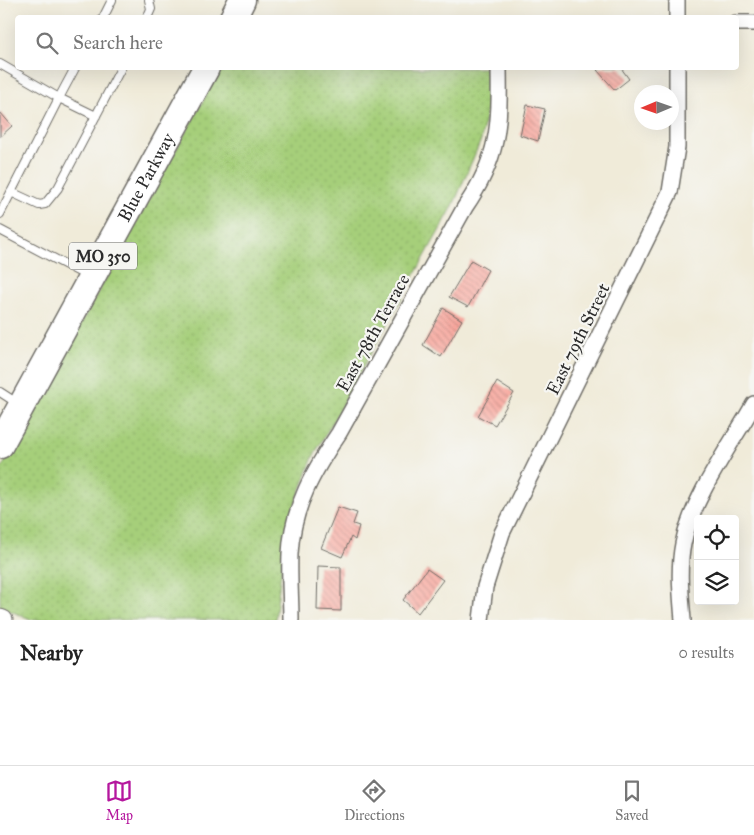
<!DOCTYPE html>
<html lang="en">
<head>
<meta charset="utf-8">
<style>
	body { margin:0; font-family:"IM FELL Great Primer",serif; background:#f6f6f6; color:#222 }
	.controls { position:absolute; right:15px; bottom:15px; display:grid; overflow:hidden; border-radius:5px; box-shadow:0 5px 20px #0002 }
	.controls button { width:45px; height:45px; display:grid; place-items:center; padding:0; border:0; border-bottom:1px solid #e0e0e0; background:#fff; color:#222; font:25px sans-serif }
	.compass { position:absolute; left:634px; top:85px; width:45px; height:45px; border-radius:50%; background:#fff; box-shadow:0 5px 20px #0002; rotate:268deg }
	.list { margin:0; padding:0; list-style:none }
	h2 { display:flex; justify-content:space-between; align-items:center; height:65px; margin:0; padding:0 20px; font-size:21px }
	h2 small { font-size:16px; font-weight:400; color:#767676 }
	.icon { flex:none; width:28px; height:28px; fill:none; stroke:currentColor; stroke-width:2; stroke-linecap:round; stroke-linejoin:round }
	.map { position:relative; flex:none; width:754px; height:620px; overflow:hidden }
	.search { position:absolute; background:#fff; box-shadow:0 5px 20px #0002; left:15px; right:15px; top:15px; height:55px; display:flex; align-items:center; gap:12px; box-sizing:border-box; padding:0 18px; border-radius:5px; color:#767676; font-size:19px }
	.sheet { height:145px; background:#fff }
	nav { display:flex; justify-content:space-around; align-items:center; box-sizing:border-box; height:70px; border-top:1px solid #e0e0e0; background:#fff; font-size:14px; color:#767676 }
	nav a { display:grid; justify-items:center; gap:2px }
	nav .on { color:#b5179e }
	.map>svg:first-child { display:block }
	.grass { fill:url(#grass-dots); stroke:#687d52 }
	.building { fill:url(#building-back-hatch) }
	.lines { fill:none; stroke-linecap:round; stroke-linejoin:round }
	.service-casing { stroke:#706e68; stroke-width:10 }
	.minor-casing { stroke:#706e68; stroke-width:18 }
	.tertiary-casing { stroke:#706e68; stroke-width:21 }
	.trunk-casing { stroke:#706e68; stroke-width:29 }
	.service { stroke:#fff; stroke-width:8 }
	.minor { stroke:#fff; stroke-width:15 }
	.tertiary { stroke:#fff; stroke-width:19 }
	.trunk { stroke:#fff; stroke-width:26 }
	.labels { text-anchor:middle; stroke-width:4.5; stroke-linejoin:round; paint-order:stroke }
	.shield { fill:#f6f6f2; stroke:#686867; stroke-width:1 }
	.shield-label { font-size:16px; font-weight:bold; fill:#2b2b2b }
	.street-label { font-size:18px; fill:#2b2b2b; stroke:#f6f6f2 }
</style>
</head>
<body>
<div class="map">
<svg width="754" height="620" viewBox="0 0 754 620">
	<defs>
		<pattern id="grass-dots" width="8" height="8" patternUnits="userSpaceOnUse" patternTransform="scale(1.25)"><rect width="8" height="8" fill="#a6cf7a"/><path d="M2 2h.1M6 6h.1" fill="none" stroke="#8fb26a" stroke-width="1.8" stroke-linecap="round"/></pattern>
		<pattern id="building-back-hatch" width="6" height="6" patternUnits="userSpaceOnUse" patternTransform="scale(1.25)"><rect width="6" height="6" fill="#f9a69c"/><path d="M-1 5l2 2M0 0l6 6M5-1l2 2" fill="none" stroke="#ca877f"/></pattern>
	</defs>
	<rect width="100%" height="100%" fill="#f6f6f2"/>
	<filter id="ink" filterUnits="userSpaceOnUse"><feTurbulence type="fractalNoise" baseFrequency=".02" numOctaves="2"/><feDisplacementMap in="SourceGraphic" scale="10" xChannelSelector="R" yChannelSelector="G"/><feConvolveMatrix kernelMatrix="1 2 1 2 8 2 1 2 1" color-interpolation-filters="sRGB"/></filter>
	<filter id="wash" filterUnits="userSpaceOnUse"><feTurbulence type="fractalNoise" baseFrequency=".0096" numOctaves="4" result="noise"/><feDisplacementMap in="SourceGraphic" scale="20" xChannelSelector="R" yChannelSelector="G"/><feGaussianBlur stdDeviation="1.12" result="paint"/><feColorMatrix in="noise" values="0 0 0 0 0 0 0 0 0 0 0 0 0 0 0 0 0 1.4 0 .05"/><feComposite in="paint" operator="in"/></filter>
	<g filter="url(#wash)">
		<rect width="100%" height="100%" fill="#f0ebd9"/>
		<!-- grass -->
		<path class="grass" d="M 221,68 L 488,68 L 488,103 L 481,140 L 452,208 L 313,457 L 287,526 L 275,620 L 33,620 L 0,607 L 0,471 Z"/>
		<g id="blocks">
			<!-- building -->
			<path class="building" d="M 601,68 L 621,68 L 629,79 L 615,90 L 597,70 Z
				M 527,105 L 545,109 L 538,141 L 520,135 Z
				M 0,112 L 12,126 L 0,137 Z
				M 471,260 L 488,270 L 468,307 L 449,297 Z
				M 443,308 L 462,320 L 441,357 L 423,345 Z
				M 497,382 L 514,393 L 495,425 L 478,416 Z
				M 338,507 L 357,513 L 353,524 L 359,526 L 355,540 L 351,537 L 342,557 L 321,548 Z
				M 318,566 L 341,567 L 341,611 L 317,610 Z
				M 427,569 L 443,580 L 418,613 L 403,600 Z"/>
		</g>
	</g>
	<g filter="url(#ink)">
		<use href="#blocks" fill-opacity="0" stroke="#706e68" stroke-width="1"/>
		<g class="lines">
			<!-- service casing -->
			<g class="service-casing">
				<path id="service" d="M 103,18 L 112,0
					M 147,18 L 151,9 L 149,0
					M 0,64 L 59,98 L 0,214
					M 75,68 L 59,98 L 96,116
					M 11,192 L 39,205 L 45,204 L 58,188 L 121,68
					M 0,230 L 89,277
					M 0,392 L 17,403"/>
			</g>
			<!-- minor casing -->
			<g class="minor-casing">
				<path id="minor" d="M 677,18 L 677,0
					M 736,23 L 754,23
					M 291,620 C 291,598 289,576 290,554 C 292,508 314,470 339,433 L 465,207 C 499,158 500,125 499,68
					M 481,620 L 485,587 L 502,533 L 670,192 L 677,147 L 677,68
					M 683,620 C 681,595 678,569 683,544 C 692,498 731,445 754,404"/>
			</g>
			<!-- tertiary casing -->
			<g class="tertiary-casing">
				<path id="tertiary" d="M 0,619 L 3,620"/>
			</g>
			<!-- trunk casing -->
			<g class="trunk-casing">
				<g id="trunk">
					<path d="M 233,18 L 242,0"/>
					<path id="s1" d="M 0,445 L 206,68"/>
				</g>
			</g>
			<!-- service -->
			<use href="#service" class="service"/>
			<!-- minor -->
			<use href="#minor" class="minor"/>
			<!-- tertiary -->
			<use href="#tertiary" class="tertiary"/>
			<!-- trunk -->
			<use href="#trunk" class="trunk"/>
		</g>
	</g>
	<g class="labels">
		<!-- shield labels -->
		<rect class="shield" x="69" y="242.5" width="68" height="27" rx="4"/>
		<g class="shield-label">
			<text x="103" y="262">MO 350</text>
		</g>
		<!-- street labels -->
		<g class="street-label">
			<text dy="6" stroke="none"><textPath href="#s1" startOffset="305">Blue Parkway</textPath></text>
			<text transform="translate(373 333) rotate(-61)" y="6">East 78th Terrace</text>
			<text transform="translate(578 339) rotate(-64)" y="6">East 79th Street</text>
		</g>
	</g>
</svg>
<div class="controls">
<button><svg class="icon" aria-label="locate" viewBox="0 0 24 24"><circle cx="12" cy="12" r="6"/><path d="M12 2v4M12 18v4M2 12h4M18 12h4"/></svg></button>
<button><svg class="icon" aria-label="layers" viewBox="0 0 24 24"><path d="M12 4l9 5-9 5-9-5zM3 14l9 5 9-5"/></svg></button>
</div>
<svg class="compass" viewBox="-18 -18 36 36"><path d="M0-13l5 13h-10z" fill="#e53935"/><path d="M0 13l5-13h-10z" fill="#767676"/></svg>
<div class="search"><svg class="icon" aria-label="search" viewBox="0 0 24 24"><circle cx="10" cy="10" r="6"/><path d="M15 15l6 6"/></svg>Search here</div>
</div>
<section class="sheet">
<h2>Nearby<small>0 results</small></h2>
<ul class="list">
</ul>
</section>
<nav>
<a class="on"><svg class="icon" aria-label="map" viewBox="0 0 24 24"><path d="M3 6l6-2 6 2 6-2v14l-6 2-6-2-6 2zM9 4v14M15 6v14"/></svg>Map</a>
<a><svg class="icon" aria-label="directions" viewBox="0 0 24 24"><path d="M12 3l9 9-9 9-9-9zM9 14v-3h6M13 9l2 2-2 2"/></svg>Directions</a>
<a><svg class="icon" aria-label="saved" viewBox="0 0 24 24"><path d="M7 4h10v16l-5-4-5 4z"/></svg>Saved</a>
</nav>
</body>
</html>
